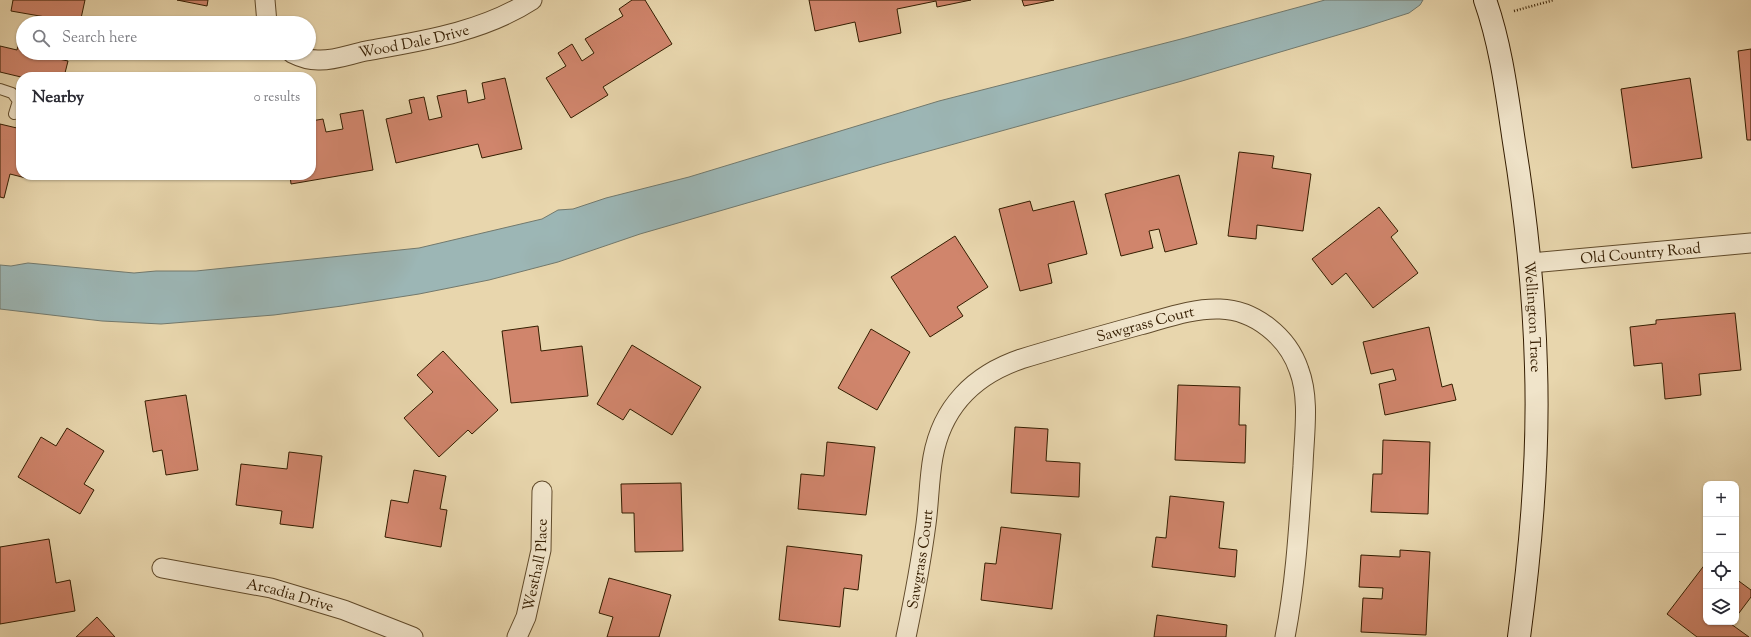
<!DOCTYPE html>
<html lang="en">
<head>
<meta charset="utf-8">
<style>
	body { margin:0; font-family:"Sorts Mill Goudy",serif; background:#f2f2f3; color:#2b2b33 }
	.controls { position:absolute; right:12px; bottom:12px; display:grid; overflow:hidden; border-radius:8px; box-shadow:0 1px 3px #0004 }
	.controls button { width:36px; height:36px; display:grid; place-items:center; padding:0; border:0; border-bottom:1px solid #e1e1e2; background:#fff; color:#2b2b33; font:20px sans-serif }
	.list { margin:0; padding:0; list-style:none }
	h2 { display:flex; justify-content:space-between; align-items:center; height:52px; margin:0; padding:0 16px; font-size:17px }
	h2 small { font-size:13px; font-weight:400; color:#7c7c81 }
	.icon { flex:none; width:22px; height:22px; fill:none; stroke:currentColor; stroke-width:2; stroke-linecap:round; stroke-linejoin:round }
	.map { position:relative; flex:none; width:1751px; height:637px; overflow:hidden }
	.search { position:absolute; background:#fff; box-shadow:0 1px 3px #0004; left:16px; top:16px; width:300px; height:44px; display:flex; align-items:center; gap:10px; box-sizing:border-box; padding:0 14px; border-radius:22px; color:#7c7c81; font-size:15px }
	.panel { position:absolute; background:#fff; box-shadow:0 1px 3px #0004; left:16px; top:72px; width:300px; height:108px; border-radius:16px }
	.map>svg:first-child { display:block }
	.water { fill:#9cb6b5; stroke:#72796d }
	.building { fill:#d0856c; stroke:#341d00 }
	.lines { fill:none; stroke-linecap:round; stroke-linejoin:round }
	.lane-casing { stroke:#614b2b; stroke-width:12 }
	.street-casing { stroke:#614b2b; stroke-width:21 }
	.secondary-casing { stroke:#341d00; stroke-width:24 }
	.path { stroke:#341d00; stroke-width:2.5; stroke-dasharray:1 2; stroke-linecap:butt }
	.lane { stroke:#f0e4ca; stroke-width:10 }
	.street { stroke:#f0e4ca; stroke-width:19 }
	.secondary { stroke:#f0e4ca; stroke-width:22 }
	.labels { text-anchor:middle; stroke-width:3.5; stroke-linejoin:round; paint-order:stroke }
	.street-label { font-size:15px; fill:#341d00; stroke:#f0e4ca }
</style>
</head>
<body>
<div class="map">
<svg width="1751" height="637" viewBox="0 0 1751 637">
	<rect width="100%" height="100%" fill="#e8d6ad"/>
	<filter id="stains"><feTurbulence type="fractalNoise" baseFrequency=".005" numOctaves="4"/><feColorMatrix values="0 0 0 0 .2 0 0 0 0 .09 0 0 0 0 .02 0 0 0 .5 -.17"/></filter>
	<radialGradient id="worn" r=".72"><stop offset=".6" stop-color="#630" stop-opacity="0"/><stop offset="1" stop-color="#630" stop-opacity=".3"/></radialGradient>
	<!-- water -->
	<path class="water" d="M 1325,0 L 1423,0 L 1420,5 L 1409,13 L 1365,27 L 1182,81 L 882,164 L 640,234 L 558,262 L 489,280 L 419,294 L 342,306 L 274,315 L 161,324 L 102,321 L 0,309 L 0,265 L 11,266 L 28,263 L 134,273 L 156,271 L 196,271 L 419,248 L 542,219 L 558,210 L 573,209 L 606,198 L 689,177 L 939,101 L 1185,38 Z"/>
	<!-- building -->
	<path class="building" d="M 13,0 L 85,0 L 80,23 L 11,11 Z
		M 177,0 L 208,0 L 207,6 Z
		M 632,0 L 645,0 L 672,44 L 603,87 L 608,95 L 571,118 L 546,78 L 566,66 L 558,53 L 572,44 L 582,61 L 594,53 L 585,39 L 623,16 L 619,9 Z
		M 809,0 L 971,0 L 937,7 L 936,1 L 897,9 L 901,33 L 859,42 L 855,22 L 815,31 Z
		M 1022,0 L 1054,0 L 1024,6 Z
		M 22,29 L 23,29 L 23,53 L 46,53 L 45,56 L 68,61 L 64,77 L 21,77 L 0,72 L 0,46 L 17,50 Z
		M 1751,49 L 1751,140 L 1747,140 L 1738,51 Z
		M 505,78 L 522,149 L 482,158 L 478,144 L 396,163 L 386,119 L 412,113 L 409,100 L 424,97 L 429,120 L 442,117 L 437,96 L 466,90 L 468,103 L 485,99 L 482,83 Z
		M 1690,78 L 1702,158 L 1632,168 L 1621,89 Z
		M 363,110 L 373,170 L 291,184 L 290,175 L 311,175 L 311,121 L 323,119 L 326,132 L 343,129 L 340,114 Z
		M 0,124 L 21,129 L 19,139 L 21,139 L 21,175 L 31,175 L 30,179 L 10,174 L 4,198 L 0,197 Z
		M 1239,152 L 1274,156 L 1272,168 L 1311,174 L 1303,231 L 1257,225 L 1256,239 L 1228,236 Z
		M 1179,175 L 1197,244 L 1165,252 L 1159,229 L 1149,231 L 1153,248 L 1121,256 L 1105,194 Z
		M 1030,201 L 1033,211 L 1074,201 L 1087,254 L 1048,264 L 1052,283 L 1020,291 L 999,209 Z
		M 1379,207 L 1398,231 L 1391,237 L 1418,273 L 1373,308 L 1346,273 L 1332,285 L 1312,259 Z
		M 955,236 L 988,287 L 957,307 L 963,316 L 930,337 L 891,277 Z
		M 1735,313 L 1741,370 L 1699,374 L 1701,395 L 1665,399 L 1662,363 L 1634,366 L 1630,327 L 1656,324 L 1656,320 Z
		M 538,326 L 541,351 L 582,346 L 588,396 L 511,403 L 502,331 Z
		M 1429,327 L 1442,387 L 1452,384 L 1456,400 L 1385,415 L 1379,384 L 1396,380 L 1393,369 L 1371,374 L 1363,342 Z
		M 871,329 L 910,352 L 877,410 L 838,388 Z
		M 632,345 L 701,387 L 672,435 L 630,409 L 623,420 L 597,404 Z
		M 443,351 L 498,410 L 472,434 L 468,430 L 439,457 L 404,418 L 433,392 L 417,375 Z
		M 1178,385 L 1240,387 L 1239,425 L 1246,425 L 1245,463 L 1175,460 Z
		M 186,395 L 198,470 L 166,475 L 162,450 L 153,452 L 145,401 Z
		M 1015,427 L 1048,429 L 1046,461 L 1080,463 L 1079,497 L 1011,493 Z
		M 67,428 L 104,451 L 84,484 L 94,490 L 80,514 L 18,477 L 41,437 L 56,446 Z
		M 1383,440 L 1430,442 L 1428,514 L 1371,512 L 1373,474 L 1382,474 Z
		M 827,442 L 875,447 L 866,515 L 798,509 L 801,474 L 824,476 Z
		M 289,452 L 322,456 L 313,528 L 280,524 L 282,511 L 236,505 L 241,464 L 287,469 Z
		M 414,470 L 446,476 L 440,509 L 447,510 L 441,547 L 385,537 L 391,500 L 408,503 Z
		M 681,483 L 683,551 L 635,552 L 634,513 L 622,513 L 621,484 Z
		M 1170,496 L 1224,502 L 1219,548 L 1237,550 L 1235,577 L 1152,567 L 1156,537 L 1166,538 Z
		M 1001,527 L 1061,534 L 1052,609 L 981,600 L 985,563 L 996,564 Z
		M 49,539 L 56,583 L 70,580 L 75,611 L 0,624 L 0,547 Z
		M 787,546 L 862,555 L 858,590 L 844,588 L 840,627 L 779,620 Z
		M 1400,550 L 1430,552 L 1426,635 L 1361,632 L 1363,598 L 1382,599 L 1383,588 L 1359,587 L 1361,555 L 1400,557 Z
		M 1706,563 L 1706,622 L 1732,622 L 1731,624 L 1749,637 L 1697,637 L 1667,614 Z
		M 609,578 L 671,595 L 659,637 L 607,637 L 613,617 L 599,613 Z
		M 1736,579 L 1751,590 L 1751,597 L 1736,617 Z
		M 1157,615 L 1227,625 L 1226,637 L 1154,637 Z
		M 97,617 L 115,637 L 76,637 Z"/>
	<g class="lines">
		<!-- lane casing -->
		<g class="lane-casing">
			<path id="lane" d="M 0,89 L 12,93 L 18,101 L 14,114"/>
		</g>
		<!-- street casing -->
		<g class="street-casing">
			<g id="street">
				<path d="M 265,0 L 267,23"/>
				<path id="s1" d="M 292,53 C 300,57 308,60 318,60 C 333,61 351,54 366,51 C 422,41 483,32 532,0"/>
				<path id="s2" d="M 1531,263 L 1751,243"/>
				<path id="s3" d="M 162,568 L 271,588 L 344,610 L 413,637"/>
				<path id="s4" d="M 517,637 L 526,617 L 541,550 L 542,491"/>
				<path id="s5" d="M 906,637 C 914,599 921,562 926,524 C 929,502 929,479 933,457 C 942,407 974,375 1021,359 C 1060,347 1100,336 1140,325 C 1166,318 1193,308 1220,309 C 1255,310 1288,337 1299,370 C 1310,399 1304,435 1303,466 C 1299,523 1296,581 1285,637"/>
			</g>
		</g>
		<!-- secondary casing -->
		<g class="secondary-casing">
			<g id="secondary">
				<path id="s6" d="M 1485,0 C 1501,45 1507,95 1514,142 C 1526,217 1534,291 1536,367 C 1539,457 1531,548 1519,637"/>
			</g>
		</g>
		<!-- path -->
		<path class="path" d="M 1514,11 L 1554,0"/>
		<!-- lane -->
		<use href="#lane" class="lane"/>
		<!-- street -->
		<use href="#street" class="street"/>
		<!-- secondary -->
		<use href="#secondary" class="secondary"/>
	</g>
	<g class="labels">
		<!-- street labels -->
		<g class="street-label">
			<text dy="5" stroke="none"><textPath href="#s1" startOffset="125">Wood Dale Drive</textPath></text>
			<text dy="5" stroke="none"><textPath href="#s2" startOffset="110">Old Country Road</textPath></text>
			<text dy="5" stroke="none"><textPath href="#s6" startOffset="321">Wellington Trace</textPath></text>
			<text dy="5" stroke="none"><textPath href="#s5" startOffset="450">Sawgrass Court</textPath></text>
			<text dy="5" stroke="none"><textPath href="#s5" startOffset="79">Sawgrass Court</textPath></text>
			<text dy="5" stroke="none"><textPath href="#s4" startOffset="75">Westhall Place</textPath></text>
			<text dy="5" stroke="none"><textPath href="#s3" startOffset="131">Arcadia Drive</textPath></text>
		</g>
	</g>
	<rect width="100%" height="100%" filter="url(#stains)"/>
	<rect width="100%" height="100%" fill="url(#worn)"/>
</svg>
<div class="controls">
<button>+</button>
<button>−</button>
<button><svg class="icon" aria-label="locate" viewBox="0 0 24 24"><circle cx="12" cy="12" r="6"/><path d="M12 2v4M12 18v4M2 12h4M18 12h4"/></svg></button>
<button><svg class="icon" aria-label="layers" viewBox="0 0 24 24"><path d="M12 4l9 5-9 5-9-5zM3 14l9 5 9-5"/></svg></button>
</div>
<div class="search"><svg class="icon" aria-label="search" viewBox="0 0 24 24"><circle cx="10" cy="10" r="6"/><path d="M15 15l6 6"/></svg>Search here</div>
<section class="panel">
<h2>Nearby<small>0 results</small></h2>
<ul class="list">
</ul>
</section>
</div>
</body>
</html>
